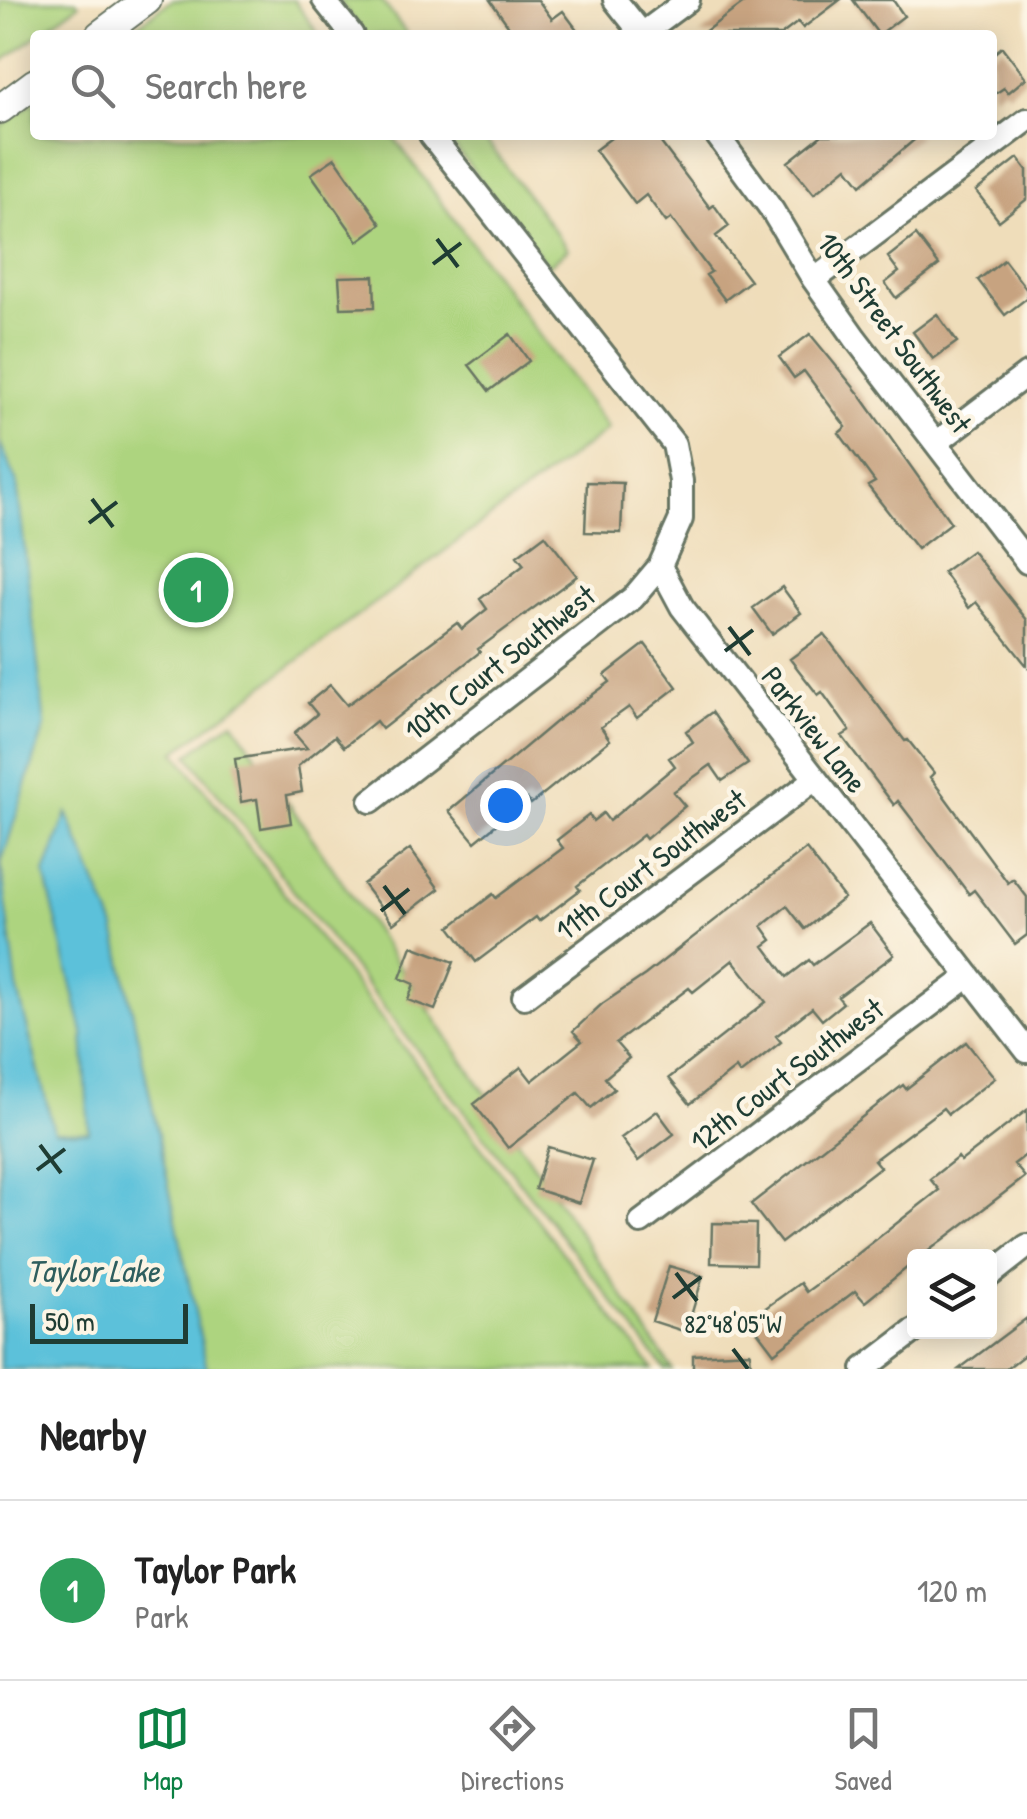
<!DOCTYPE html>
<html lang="en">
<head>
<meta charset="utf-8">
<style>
	body { margin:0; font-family:"Patrick Hand",sans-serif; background:#f2f2f2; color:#222 }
	.controls { position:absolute; right:30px; bottom:30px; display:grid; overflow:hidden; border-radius:10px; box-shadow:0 5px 25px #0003 }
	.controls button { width:90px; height:90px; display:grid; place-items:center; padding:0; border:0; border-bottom:2px solid #e0e0e0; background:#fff; color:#222; font:50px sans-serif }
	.scale { position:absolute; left:30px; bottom:25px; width:158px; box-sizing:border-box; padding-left:10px; border:5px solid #1f3d34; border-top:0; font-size:28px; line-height:35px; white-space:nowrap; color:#1f3d34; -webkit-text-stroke:8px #fcf5e5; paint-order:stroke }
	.you { position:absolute; left:505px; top:805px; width:35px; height:35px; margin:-25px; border:8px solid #fff; border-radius:50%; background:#1a73e8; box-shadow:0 0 0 15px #1a73e833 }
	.badge { display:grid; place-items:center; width:65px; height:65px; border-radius:50%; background:#0b8043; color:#fff; font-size:32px; font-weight:700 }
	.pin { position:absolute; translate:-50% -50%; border:5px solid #fff; box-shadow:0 2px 10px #0006 }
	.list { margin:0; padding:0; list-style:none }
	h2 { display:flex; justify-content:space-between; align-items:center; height:130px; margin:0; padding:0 40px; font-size:42px }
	h2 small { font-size:32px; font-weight:400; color:#767676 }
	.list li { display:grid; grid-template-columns:65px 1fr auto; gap:30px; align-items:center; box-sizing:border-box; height:180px; padding:0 40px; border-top:2px solid #e0e0e0 }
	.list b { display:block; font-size:38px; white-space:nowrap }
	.list p { margin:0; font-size:32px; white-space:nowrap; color:#767676 }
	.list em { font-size:32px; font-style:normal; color:#767676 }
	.icon { flex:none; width:55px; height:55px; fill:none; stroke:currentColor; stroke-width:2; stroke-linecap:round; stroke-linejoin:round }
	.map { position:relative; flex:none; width:1027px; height:1369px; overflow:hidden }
	.search { position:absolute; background:#fff; box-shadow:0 5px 25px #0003; left:30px; right:30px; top:30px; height:110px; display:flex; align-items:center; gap:25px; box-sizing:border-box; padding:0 35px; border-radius:10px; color:#767676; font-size:38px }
	.sheet { height:310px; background:#fff }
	nav { display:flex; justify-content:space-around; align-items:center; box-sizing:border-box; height:140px; border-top:2px solid #e0e0e0; background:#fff; font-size:28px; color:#767676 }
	nav a { display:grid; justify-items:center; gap:5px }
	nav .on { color:#0b8043 }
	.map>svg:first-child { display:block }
	.green { fill:#add47f; stroke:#66885a; stroke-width:2.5 }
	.water { fill:#5cc1da; stroke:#3e7f87; stroke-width:2.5 }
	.building { fill:#c7a380 }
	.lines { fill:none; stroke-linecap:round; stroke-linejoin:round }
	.minor-casing { stroke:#687563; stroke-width:28 }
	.tertiary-casing { stroke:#687563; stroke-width:32 }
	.minor { stroke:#fff; stroke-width:22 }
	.tertiary { stroke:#fff; stroke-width:28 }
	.ticks { fill:none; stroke:#1f3d34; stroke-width:4 }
	.labels { text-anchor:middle; stroke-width:9; stroke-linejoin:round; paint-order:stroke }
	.street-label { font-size:30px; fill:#1f3d34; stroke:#fcf5e5 }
	.water-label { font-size:32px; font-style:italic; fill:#2e5e5e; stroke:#fcf5e5 }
	.ticks-label { font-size:25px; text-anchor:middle; fill:#1f3d34; stroke:#fcf5e5; stroke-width:9; stroke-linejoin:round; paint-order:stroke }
</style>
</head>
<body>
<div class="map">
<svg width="1027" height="1369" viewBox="0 0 1027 1369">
	<rect width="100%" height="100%" fill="#fcf5e5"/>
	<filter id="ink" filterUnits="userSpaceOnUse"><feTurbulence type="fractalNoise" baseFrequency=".01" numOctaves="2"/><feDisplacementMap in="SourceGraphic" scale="20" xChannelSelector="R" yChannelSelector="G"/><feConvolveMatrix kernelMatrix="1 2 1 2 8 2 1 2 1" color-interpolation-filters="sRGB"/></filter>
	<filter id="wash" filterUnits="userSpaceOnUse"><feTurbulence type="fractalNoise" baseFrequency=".0048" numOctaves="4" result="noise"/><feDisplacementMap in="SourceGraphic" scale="40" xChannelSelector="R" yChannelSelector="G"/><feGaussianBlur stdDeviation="2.25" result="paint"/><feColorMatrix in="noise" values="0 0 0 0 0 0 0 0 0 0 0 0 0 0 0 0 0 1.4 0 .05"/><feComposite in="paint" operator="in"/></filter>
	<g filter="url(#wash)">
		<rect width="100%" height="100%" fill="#efddba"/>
		<!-- green -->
		<path class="green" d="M 0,0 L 76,0 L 79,4 L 0,63 Z
			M 172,0 L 294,0 L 319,35 L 124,35 Z
			M 338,0 L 381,0 L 408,35 L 366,35 Z
			M 35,101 L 35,135 L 392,135 L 608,429 L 175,752 L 653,1369 L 0,1369 L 0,127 Z
			M 445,135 L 482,135 L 568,249 L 548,266 Z
			M 233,721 L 672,1369 L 665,1369 L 188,755 Z"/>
		<!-- water -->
		<path class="water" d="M 0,443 L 17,483 L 45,726 L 1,863 L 17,987 L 54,1131 L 89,1132 L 83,1032 L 45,874 L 67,813 L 115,928 L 207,1369 L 0,1369 Z"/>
		<g id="blocks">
			<!-- building -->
			<path class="building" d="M 490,0 L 538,0 L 552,19 L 563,11 L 581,35 L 515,35 Z
				M 748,0 L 840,0 L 803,28 L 798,22 L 781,35 L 700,35 Z
				M 853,0 L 893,0 L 904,16 L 879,35 Z
				M 1002,47 L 1026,78 L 1008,93 L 1004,88 L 992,96 L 992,55 Z
				M 615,135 L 655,135 L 710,208 L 714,205 L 729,226 L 716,236 L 750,281 L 725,300 L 706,275 L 711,272 L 671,218 L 666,222 L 646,195 L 635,204 L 595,150 Z
				M 822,135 L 920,135 L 861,185 L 847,167 L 814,194 L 788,162 Z
				M 335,158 L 381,224 L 358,241 L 311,174 Z
				M 1018,158 L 1027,170 L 1027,199 L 999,221 L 976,191 Z
				M 916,235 L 939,265 L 896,298 L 885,283 L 899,272 L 888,257 Z
				M 1004,260 L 1027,290 L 1027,298 L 1005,315 L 978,280 Z
				M 374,276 L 375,307 L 341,308 L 339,277 Z
				M 937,314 L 957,342 L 933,359 L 913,332 Z
				M 510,334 L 529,361 L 489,391 L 469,365 Z
				M 810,334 L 860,395 L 951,523 L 917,549 L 868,486 L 875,482 L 839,433 L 846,427 L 804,371 L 794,378 L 779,357 Z
				M 587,482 L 623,483 L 621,533 L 585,532 Z
				M 545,535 L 577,576 L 478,649 L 480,652 L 382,729 L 376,721 L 344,747 L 335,736 L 298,766 L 302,792 L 287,795 L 291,823 L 261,828 L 257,799 L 241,802 L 235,759 L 307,748 L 294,733 L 317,714 L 308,703 L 330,685 L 347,705 L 457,623 L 462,629 L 487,609 L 480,599 L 524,565 L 517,556 Z
				M 972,551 L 1027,620 L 1027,666 L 976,602 L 969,608 L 943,572 Z
				M 782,587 L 801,613 L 772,634 L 753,608 Z
				M 824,634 L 905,741 L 908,740 L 934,773 L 930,777 L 1008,883 L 1013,879 L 1027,897 L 1027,935 L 1015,944 L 974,890 L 969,894 L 898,801 L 894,805 L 842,736 L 850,731 L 822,692 L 818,695 L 790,659 Z
				M 645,644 L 677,687 L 637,718 L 629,707 L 601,727 L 610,740 L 531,804 L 527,799 L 475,842 L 449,811 L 554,723 L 610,682 L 605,675 Z
				M 712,712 L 748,764 L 722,781 L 711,765 L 673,792 L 685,806 L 646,839 L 643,835 L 577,886 L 580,890 L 539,921 L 536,917 L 476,962 L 450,927 L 493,894 L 496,898 L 563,848 L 557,840 L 589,815 L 593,821 L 603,813 L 609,821 L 675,766 L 669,758 L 693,742 L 686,731 Z
				M 410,849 L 439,889 L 393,924 L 363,884 Z
				M 806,849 L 844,898 L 805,929 L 787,906 L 762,926 L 772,940 L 764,946 L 787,977 L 809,960 L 813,965 L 870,923 L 894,955 L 838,997 L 843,1003 L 822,1020 L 812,1008 L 776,1036 L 781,1042 L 740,1074 L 736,1068 L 690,1104 L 669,1078 L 766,1002 L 733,960 L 693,992 L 689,988 L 616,1043 L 629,1058 L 605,1078 L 614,1089 L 591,1108 L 578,1093 L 508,1148 L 474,1104 L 521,1067 L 532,1081 L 582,1041 L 573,1031 L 602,1004 L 645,975 Z
				M 412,946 L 454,962 L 435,1010 L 408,1000 L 414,984 L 400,978 Z
				M 966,1042 L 995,1078 L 948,1114 L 943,1108 L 874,1160 L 880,1167 L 781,1243 L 751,1204 L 903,1085 L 906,1089 Z
				M 1027,1110 L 1027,1154 L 1014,1164 L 1025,1177 L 922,1256 L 914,1256 L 914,1262 L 865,1302 L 855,1291 L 774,1353 L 749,1320 L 800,1283 L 806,1292 L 850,1260 L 939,1190 L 930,1179 L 958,1157 L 961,1161 Z
				M 657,1111 L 674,1134 L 638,1161 L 621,1138 Z
				M 548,1147 L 593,1160 L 579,1203 L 535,1189 Z
				M 712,1223 L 756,1224 L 755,1264 L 711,1263 Z
				M 669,1266 L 703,1276 L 686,1332 L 652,1321 Z
				M 1027,1318 L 1027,1353 L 1006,1369 L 959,1369 Z
				M 750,1352 L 751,1369 L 693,1369 L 693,1355 Z"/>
		</g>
	</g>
	<g filter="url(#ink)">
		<use href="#blocks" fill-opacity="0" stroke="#687563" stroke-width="2.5"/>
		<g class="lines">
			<!-- minor casing -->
			<g class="minor-casing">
				<path id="minor" d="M 324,0 L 352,35
					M 615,0 L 643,35
					M 642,34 L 688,0
					M 431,135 L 674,444 L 681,481 L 681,519 L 660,566 L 682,607 L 1027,1051
					M 717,135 L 772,210 L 814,280 L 855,338 L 1027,562
					M 814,280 L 1027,120
					M 936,443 L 1027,374
					M 371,801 L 633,598 L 660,566
					M 524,997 L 814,780
					M 641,1222 L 969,976
					M 990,1275 L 1027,1246
					M 864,1369 L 914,1331"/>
			</g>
			<!-- tertiary casing -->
			<g class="tertiary-casing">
				<path id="tertiary" d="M 100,35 L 147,0
					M 0,109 L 35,83"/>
			</g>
			<!-- minor -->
			<use href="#minor" class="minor"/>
			<!-- tertiary -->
			<use href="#tertiary" class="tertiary"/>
		</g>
	</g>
	<!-- ticks -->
	<path class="ticks" d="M 437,239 L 458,267M 433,264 L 461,243M 92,499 L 113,527M 89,523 L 117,502M 729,627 L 750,655M 725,651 L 753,630M 384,886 L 405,914M 381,911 L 409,889M 40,1145 L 61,1173M 37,1170 L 65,1149M 676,1273 L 697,1301M 673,1298 L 701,1277M 733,1349 L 748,1369"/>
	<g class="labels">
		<!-- street labels -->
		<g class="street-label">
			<text transform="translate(894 333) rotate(54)" y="10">10th Street Southwest</text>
			<text transform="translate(500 663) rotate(-38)" y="10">10th Court Southwest</text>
			<text transform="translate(814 730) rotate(52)" y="10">Parkview Lane</text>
			<text transform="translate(651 865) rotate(-37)" y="10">11th Court Southwest</text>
			<text transform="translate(787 1075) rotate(-37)" y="10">12th Court Southwest</text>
		</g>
		<!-- water labels -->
		<g class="water-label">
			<text x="93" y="1282">Taylor Lake</text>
		</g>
	</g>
	<g class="ticks-label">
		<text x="733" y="1333">82°48'05"W</text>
	</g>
</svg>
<div class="controls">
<button><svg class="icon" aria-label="layers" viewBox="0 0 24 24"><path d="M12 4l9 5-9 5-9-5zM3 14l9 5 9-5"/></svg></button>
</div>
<div class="scale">50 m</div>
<div class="you"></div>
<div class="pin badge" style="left:196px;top:590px;background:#2e9e5b">1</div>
<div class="search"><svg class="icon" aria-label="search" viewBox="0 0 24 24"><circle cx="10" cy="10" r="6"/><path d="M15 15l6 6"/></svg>Search here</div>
</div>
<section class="sheet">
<h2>Nearby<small></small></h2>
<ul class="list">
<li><span class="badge" style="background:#2e9e5b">1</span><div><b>Taylor Park</b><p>Park</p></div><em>120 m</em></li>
</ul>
</section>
<nav>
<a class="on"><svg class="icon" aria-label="map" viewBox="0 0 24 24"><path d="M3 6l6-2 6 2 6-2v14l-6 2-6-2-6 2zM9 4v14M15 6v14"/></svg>Map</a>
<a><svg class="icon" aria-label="directions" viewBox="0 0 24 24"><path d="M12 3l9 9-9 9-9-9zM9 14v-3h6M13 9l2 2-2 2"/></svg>Directions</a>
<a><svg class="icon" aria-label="saved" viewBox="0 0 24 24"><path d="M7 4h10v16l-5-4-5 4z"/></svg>Saved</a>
</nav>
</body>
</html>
